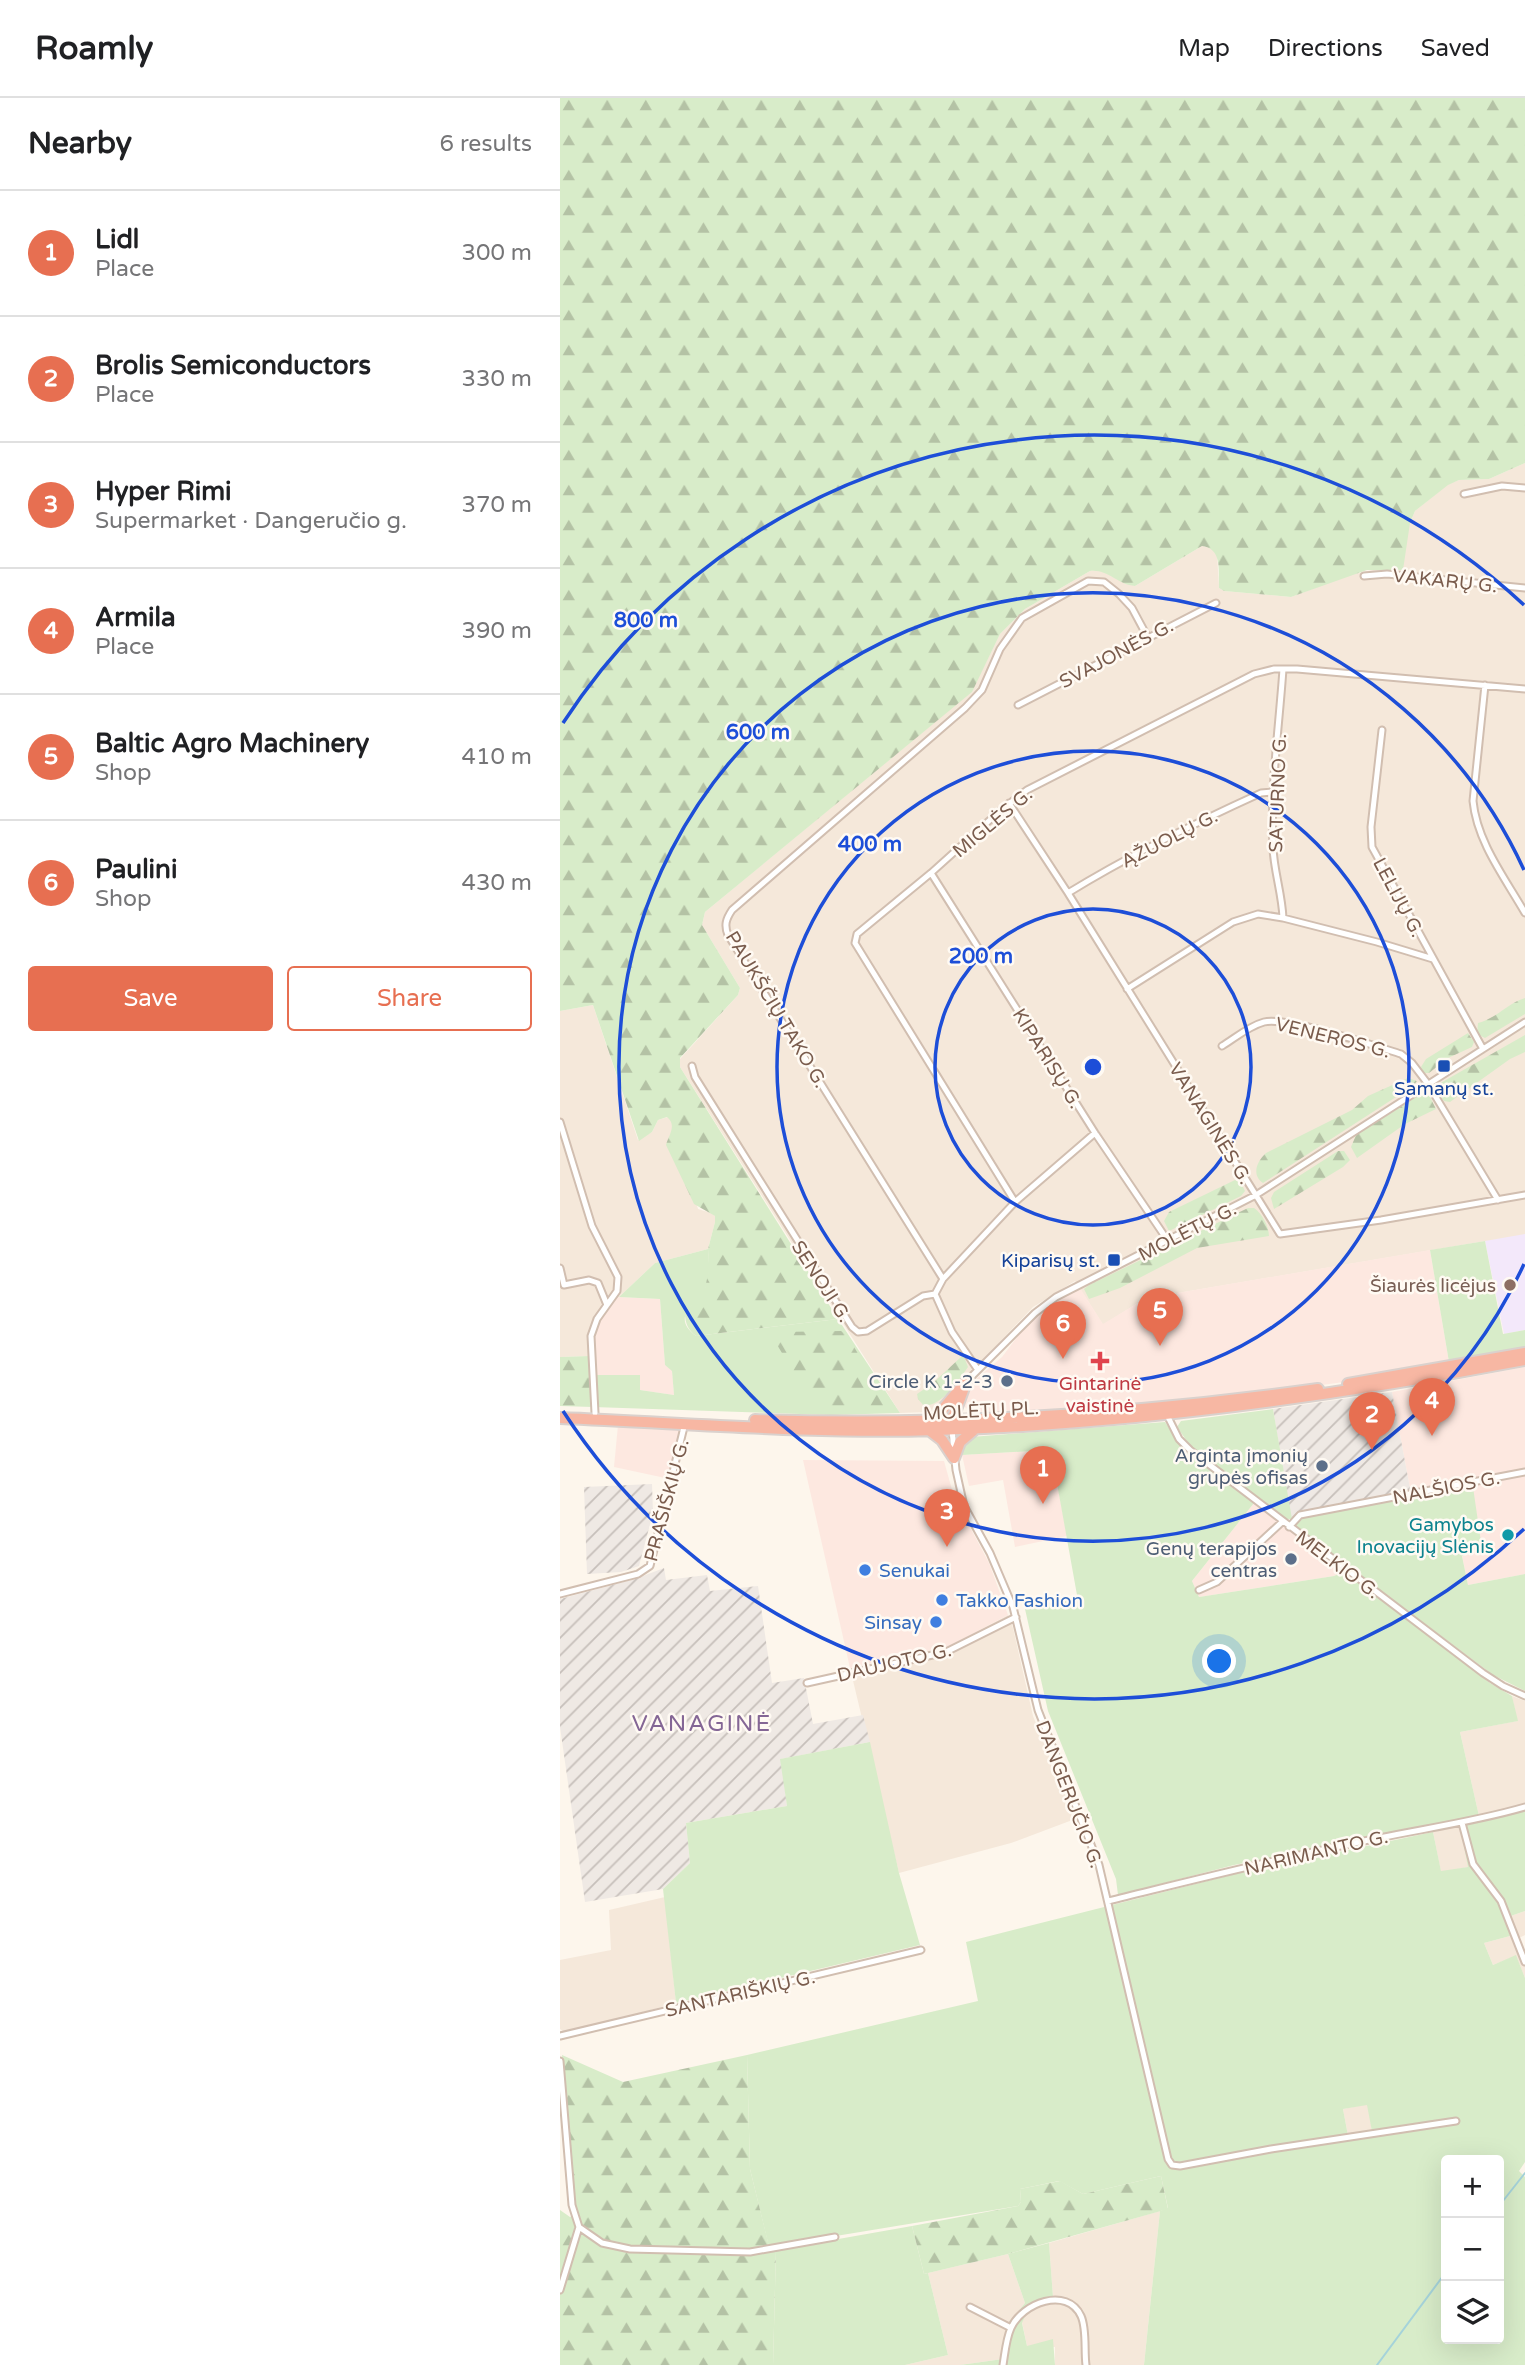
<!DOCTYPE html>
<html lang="en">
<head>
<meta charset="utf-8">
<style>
	body { margin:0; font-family:"Varela Round",sans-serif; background:#f6f6f6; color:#202124 }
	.controls { position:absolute; right:21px; bottom:21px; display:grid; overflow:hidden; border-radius:7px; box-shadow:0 7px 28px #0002 }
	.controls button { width:63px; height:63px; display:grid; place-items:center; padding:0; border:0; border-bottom:2px solid #e0e0e0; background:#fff; color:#202124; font:35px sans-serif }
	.you { position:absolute; left:660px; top:1564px; width:24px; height:24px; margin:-18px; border:5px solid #fff; border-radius:50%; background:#1a73e8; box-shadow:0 0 0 10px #1a73e833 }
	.badge { display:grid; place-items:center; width:46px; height:46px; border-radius:50%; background:#e76f51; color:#fff; font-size:23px; font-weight:700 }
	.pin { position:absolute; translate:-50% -58px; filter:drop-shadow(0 2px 4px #0008) }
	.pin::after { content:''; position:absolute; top:37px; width:24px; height:21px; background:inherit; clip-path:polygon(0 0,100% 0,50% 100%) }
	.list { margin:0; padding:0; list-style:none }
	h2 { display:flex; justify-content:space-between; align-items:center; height:91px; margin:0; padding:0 28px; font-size:30px }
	h2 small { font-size:23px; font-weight:400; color:#757577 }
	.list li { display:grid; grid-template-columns:46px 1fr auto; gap:21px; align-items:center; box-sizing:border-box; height:126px; padding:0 28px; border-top:2px solid #e0e0e0 }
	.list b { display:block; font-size:26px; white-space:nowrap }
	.list p { margin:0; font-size:23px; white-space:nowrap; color:#757577 }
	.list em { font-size:23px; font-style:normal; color:#757577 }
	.actions { display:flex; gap:14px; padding:21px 28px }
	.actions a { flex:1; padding:16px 0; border:2px solid #e76f51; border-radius:7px; text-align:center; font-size:24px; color:#e76f51 }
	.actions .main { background:#e76f51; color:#fff }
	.icon { flex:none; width:38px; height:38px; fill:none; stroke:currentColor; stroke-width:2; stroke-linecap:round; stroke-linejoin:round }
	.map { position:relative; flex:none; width:965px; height:2267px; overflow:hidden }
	header { display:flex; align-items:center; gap:42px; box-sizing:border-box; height:98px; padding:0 35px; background:#fff; border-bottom:2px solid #e0e0e0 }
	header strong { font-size:33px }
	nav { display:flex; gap:38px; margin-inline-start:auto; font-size:24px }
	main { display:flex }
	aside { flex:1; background:#fff }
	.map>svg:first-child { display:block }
	.residential { fill:#f5e8da }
	.commercial { fill:#fde8e0 }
	.industrial { fill:url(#industrial-furrows) }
	.education { fill:#f3e8fa }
	.grass { fill:#d8ecc9; fill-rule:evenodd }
	.forest { fill:url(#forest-firs) }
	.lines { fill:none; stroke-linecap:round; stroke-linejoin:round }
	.stream { stroke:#a5d3da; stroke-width:2 }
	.street-casing { stroke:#d1beb0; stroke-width:9 }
	.highway-casing { stroke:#dad1cd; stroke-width:14 }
	.street { stroke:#fff; stroke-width:5 }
	.highway { stroke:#f7b7a3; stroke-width:10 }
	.ring { fill:none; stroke:#1d4ed8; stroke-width:3.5 }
	.transit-dot { fill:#1a4fb4; stroke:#fffaf3; stroke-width:2.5 }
	.education-dot { fill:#8d6e63; stroke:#fffaf3; stroke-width:2.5 }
	.health-dot { fill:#e0444e; stroke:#fffaf3; stroke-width:2.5 }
	.service-dot { fill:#5c6f8a; stroke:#fffaf3; stroke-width:2.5 }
	.culture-dot { fill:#0f9aa8; stroke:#fffaf3; stroke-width:2.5 }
	.shop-dot { fill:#3f7fe0; stroke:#fffaf3; stroke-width:2.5 }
	.labels { text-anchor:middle; stroke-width:5; stroke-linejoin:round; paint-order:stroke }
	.street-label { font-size:19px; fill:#7a5c4d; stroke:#fffaf3 }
	.transit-label { font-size:19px; fill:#164399; stroke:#fffaf3 }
	.education-label { font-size:19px; fill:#785e54; stroke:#fffaf3; text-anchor:end }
	.service-label { font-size:19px; fill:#4e5e75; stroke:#fffaf3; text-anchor:end }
	.health-label { font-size:19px; fill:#be3a42; stroke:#fffaf3 }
	.culture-label { font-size:19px; fill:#0d838f; stroke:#fffaf3; text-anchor:end }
	.shop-label { font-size:19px; fill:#366cbe; stroke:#fffaf3; text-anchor:start }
	.quarter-label { font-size:23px; letter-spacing:2px; fill:#846695; stroke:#fffaf3 }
	.centre { fill:#1d4ed8; stroke:#fffaf3; stroke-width:3.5 }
	.ring-label { font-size:21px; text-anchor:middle; font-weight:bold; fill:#1d4ed8; stroke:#fffaf3; stroke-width:5; stroke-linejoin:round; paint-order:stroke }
</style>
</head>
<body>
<header>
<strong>Roamly</strong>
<nav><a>Map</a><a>Directions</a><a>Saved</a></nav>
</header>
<main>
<aside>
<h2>Nearby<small>6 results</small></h2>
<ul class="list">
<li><span class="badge">1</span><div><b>Lidl</b><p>Place</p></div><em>300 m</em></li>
<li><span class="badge">2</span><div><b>Brolis Semiconductors</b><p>Place</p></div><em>330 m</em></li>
<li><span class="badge">3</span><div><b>Hyper Rimi</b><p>Supermarket · Dangeručio g.</p></div><em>370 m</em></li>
<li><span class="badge">4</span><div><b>Armila</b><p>Place</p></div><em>390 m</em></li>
<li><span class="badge">5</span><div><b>Baltic Agro Machinery</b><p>Shop</p></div><em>410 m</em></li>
<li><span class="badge">6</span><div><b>Paulini</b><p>Shop</p></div><em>430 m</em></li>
</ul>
<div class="actions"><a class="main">Save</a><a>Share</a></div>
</aside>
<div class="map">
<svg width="965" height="2267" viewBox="0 0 965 2267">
	<defs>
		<pattern id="industrial-furrows" width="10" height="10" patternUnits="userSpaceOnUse" patternTransform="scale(1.75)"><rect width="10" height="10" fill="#efe9e4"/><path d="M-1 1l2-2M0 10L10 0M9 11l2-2" fill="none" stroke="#c7c0bb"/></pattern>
		<pattern id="forest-firs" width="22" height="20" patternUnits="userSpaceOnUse" patternTransform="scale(1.75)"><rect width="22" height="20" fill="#d8ecc9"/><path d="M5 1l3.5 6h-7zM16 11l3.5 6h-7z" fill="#b4c2a5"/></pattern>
	</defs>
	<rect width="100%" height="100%" fill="#fdf6ec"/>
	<!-- residential -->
	<path class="residential" d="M 965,365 L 965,1232 L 925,1143 L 618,1195 L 618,1203 L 603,1205 L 586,1200 L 543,1227 L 515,1183 L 473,1209 L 377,1310 L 369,1314 L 340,1315 L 120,969 L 120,961 L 178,897 L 180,890 L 142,827 L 145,814 L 411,594 L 440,536 L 465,511 L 530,473 L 540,472 L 575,488 L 642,448 L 652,450 L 657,455 L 659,490 L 664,493 L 731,499 L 789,477 L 818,471 L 850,425 L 855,413 L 888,386 L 899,382 L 929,381 Z
		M 33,907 L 78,1042 L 92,1034 L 98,1022 L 108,1019 L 112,1023 L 138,1111 L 151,1115 L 155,1118 L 155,1124 L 148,1151 L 95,1165 L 59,1199 L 43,1209 L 31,1230 L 29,1258 L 0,1259 L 0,913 Z
		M 448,1517 L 453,1530 L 473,1618 L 515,1721 L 451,1745 L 339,1775 L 290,1570 L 390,1548 Z
		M 952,1598 L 965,1603 L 965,1705 L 919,1718 L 900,1634 L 957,1623 Z
		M 900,1728 L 909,1769 L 881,1774 L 873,1734 Z
		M 105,1799 L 116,1905 L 6,1935 L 0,1931 L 0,1862 L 51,1852 L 49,1812 Z
		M 965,1813 L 965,1837 L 959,1840 L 965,1854 L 965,1880 L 956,1858 L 933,1867 L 924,1845 L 950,1838 L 945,1820 Z
		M 808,2006 L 813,2039 L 789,2043 L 783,2011 Z
		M 600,2113 L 584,2267 L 495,2267 L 495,2249 L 467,2248 L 462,2224 L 471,2205 L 493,2199 L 489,2145 Z
		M 448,2156 L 465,2205 L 449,2225 L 443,2261 L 400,2267 L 345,2267 L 388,2257 L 368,2175 Z"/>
	<!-- commercial -->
	<path class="commercial" d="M 870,1152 L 889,1264 L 784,1284 L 672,1299 L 520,1313 L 410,1314 L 402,1306 L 408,1288 L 442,1259 L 464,1230 L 486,1209 L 520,1190 L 543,1226 L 586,1200 L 599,1198 L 603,1205 L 618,1203 L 617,1195 Z
		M 59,1199 L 100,1201 L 105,1267 L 112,1272 L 114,1297 L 80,1292 L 80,1277 L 36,1277 L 35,1257 L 29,1258 L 31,1230 L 43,1209 Z
		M 965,1269 L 965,1476 L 908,1487 L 902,1457 L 912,1389 L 852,1401 L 832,1294 Z
		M 58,1327 L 119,1330 L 120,1335 L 110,1381 L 54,1369 Z
		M 491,1352 L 507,1438 L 455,1449 L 443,1382 L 409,1388 L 402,1357 Z
		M 243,1362 L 384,1363 L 394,1399 L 429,1465 L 448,1517 L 390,1548 L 290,1570 Z
		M 694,1405 L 784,1473 L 774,1478 L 639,1499 L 632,1483 Z"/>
	<!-- industrial -->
	<path class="industrial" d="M 832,1294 L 852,1401 L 731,1421 L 713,1311 Z
		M 92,1386 L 93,1415 L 79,1468 L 61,1474 L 27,1476 L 24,1389 Z
		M 104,1470 L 106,1482 L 147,1477 L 150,1493 L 198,1488 L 212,1585 L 244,1580 L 253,1626 L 303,1617 L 310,1644 L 221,1661 L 227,1708 L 126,1725 L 130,1765 L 103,1791 L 25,1804 L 0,1629 L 0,1501 L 75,1481 Z"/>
	<!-- education -->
	<path class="education" d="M 965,1136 L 965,1232 L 944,1236 L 925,1143 Z"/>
	<!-- grass -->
	<path class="grass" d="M 925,1143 L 943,1236 L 965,1232 L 965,1250 L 889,1264 L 870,1152 Z
		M 148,1151 C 149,1164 151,1179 145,1191 C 136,1208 110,1218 136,1238 L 278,1221 L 340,1315 L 271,1317 L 33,1309 L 29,1258 L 35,1257 L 37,1277 L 80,1277 L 80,1292 L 114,1297 L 112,1273 L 105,1267 L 100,1201 L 59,1199 L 95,1165 Z
		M 713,1311 L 732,1421 L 913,1389 L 922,1451 L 902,1458 L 908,1487 L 965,1476 L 965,1593 L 933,1577 L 740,1432 L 731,1421 L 726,1421 L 631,1349 L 617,1329 L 621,1323 Z
		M 605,1324 L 620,1347 L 694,1405 L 632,1483 L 639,1499 L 774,1478 L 784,1473 L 930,1585 L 952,1598 L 958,1623 L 900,1634 L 919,1718 L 674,1767 L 558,1797 L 556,1781 L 488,1613 L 465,1511 L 517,1497 L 491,1352 L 402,1357 L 402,1347 L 411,1339 Z
		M 310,1644 L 339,1775 L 360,1847 L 116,1905 L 103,1791 L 130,1765 L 126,1725 L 227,1708 L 220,1661 Z
		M 965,1712 L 965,1813 L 945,1820 L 950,1838 L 924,1845 L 933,1867 L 956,1857 L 965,1880 L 965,2064 L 959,2073 L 965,2079 L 965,2267 L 584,2267 L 600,2113 L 608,2110 L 601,2078 L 523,2096 L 499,2083 L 460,2091 L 461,2104 L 458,2108 L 209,2149 L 190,2071 L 187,1957 L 418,1903 L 406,1844 L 683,1774 L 873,1734 L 881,1773 L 908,1769 L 900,1728 ZM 807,2007 L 813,2039 L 789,2043 L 783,2011 ZM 886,2062 L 939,2062 L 939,2241 L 886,2241 Z
		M 352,2128 L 364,2176 L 368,2175 L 388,2257 L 345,2267 L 213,2267 L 216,2152 Z
		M 489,2145 L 493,2199 L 471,2205 L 462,2225 L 467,2248 L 493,2241 L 495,2267 L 400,2267 L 443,2261 L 449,2225 L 465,2205 L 448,2156 Z"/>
	<!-- forest -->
	<path class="forest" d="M 0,0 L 965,0 L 965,365 L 929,381 L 899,382 L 888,387 L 855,413 L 850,425 L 843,472 L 807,472 L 731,499 L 664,493 L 659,490 C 658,473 663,451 642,448 L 575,488 C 558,487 548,471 530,473 L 465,511 L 440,536 L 412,594 L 145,814 L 142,827 L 180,890 L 178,897 L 120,960 L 120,969 L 278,1221 L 136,1238 C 128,1232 125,1225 125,1215 L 145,1190 L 149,1172 L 148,1151 L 155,1124 L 155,1118 L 134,1106 L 106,1047 C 109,1037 117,1027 107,1019 L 98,1022 L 92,1034 L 79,1043 L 33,907 L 0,913 Z
		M 965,900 L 965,916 L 925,940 L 917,936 L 918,925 C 937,920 948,905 965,900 Z
		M 908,935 L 914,944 L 912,949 L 888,960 L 869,975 L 864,975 L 861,969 L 866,961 Z
		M 965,937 L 965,954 L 950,961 L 890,1004 L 884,1003 L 876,992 L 877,987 Z
		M 848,980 L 857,983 L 853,988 L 703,1085 C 691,1077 697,1063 706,1055 L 792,1012 L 808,998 Z
		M 864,994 L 869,997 L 876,1011 L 845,1026 L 797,1060 L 791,1049 L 796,1037 Z
		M 778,1053 L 784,1053 L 790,1062 L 783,1069 L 714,1111 L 711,1100 L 714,1094 Z
		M 675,1082 L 681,1085 L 685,1093 L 681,1098 L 609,1133 L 604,1123 L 609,1114 Z
		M 688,1110 L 694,1110 C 702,1115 709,1129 709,1138 L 637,1150 L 560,1190 L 529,1201 L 524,1191 L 529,1187 Z
		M 281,1233 L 287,1237 L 327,1305 L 327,1310 L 262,1315 L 256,1312 L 213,1240 L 220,1234 Z
		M 29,1258 L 33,1309 L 0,1308 L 0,1259 Z
		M 401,1259 L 404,1259 L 408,1269 C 398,1283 383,1307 364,1308 L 358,1301 L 357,1296 L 373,1285 Z
		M 2,1957 L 63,1984 L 187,1957 L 190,2071 L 210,2152 L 216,2152 L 213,2267 L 0,2267 L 0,2112 L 10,2119 L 16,2115 Z
		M 601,2078 L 608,2111 L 448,2156 L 364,2176 L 352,2128 L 458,2108 L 461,2104 L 460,2091 L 500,2083 L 523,2096 Z"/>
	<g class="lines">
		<!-- stream -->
		<path class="stream" d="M 939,2108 L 965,2075
			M 817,2267 L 886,2174"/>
		<!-- street casing -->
		<g class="street-casing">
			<path id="street" d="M 904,396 L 942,388 L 965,390
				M 804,478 L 827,476 L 965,490
				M 925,587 L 913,703 C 917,744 945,780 965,815
				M 458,607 L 656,505
				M 822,632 L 811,729 L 812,749 L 923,951
				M 449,705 L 508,795 L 720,1136 L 821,1122 L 965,1097
				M 371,775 L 535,1035 L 608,1143
				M 508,795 C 570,757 635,725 701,695 L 713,694
				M 723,820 C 722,796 714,773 713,750 C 710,690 719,630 723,571
				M 567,891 L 673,824 L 698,816 L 723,820 L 817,844 L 873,861
				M 662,948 C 675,940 689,928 704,924 C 726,918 815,948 841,956 L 852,965 L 868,986 L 938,1102
				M 132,968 L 135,979 L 292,1229 L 298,1234 L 307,1233 L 363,1198 L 375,1196
				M 0,1024 L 32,1128 L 58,1179 L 57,1193 L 37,1221 L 31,1238 L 35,1315
				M 455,1104 L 295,845 L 297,836 L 371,775 L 441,712 L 467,692 L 694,576 L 714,571 L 737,571 L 965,591
				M 0,1170 L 4,1187 L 29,1182 L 38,1185 L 47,1207
				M 383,1181 L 168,837 C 164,827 166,821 172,812 L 405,610 L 422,592 L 440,551 L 462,520 L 528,483 L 544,484 L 559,496 L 572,510 L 587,538
				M 375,1196 L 383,1181 L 455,1104 L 535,1035
				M 375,1196 L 392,1234 L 418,1272
				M 406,1284 L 475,1215 L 496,1199 L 696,1097 L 965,924
				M 607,1317 L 619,1341 L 630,1352 L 923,1575 L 943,1588 L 965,1598
				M 392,1332 L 396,1372 L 404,1408 L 430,1455 L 453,1509 L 478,1612 L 539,1767 L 608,2061 L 612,2067 L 620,2068 L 711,2051 L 896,2023
				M 729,1429 L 740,1417 L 965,1374
				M 639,1492 L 657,1484 L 722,1424
				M 0,1496 L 78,1476 L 90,1468 L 125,1325
				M 247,1585 L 386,1554 L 456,1519
				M 902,1725 L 913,1766 L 941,1803 L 965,1864
				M 548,1803 C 638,1781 728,1758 819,1740 C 868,1730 917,1723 965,1709
				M 0,1938 L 361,1852
				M 0,1963 L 12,2107 L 19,2129 L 0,2192
				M 19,2129 L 42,2145 L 70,2151 L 190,2154 L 275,2139
				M 410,2209 L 451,2230
				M 443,2267 C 445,2255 446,2241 451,2230 C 462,2205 507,2188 521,2218 C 527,2231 524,2253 526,2267"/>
		</g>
		<!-- highway casing -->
		<g class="highway-casing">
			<path id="highway" d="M 788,1286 L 965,1255
				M 0,1320 C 125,1325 251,1336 376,1332 C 574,1326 770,1299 965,1262
				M 195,1322 C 383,1328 572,1317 758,1291
				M 368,1322 L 378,1317 L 399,1292
				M 388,1325 L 394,1317 L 406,1284
				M 369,1332 L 382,1342 L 394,1360
				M 394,1360 L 400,1344 L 414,1332"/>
		</g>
		<!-- street -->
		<use href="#street" class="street"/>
		<!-- highway -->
		<use href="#highway" class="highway"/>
	</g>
	<!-- distance rings -->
	<g class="ring">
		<circle cx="533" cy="969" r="158"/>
		<circle cx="533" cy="969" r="316"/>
		<path d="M964 1166A474 474 0 1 1 964 772"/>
		<path d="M964 1431A632 632 0 0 1 3 1313M3 625A632 632 0 0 1 964 507"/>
	</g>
	<!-- markers -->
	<g class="transit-dot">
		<rect x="877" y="961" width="14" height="14" rx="3.5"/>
		<rect x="547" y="1155" width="14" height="14" rx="3.5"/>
	</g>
	<circle class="education-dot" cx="950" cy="1187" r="7"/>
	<path class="health-dot" d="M536.5 1252.5h7v7h7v7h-7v7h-7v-7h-7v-7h7z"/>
	<g class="service-dot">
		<circle cx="447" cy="1283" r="7"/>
		<circle cx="762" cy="1368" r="7"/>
		<circle cx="731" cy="1461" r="7"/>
	</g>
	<circle class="culture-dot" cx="948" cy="1437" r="7"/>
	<g class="shop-dot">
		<circle cx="305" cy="1472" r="7"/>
		<circle cx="382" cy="1502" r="7"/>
		<circle cx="376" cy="1524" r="7"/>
	</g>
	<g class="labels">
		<!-- street labels -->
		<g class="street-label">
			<text transform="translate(885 482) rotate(6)" y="7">VAKARŲ G.</text>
			<text transform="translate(556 555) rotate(-28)" y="7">SVAJONĖS G.</text>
			<text transform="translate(717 695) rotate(-88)" y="7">SATURNO G.</text>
			<text transform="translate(432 724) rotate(-40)" y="7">MIGLĖS G.</text>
			<text transform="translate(609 740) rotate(-27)" y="7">ĄŽUOLŲ G.</text>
			<text transform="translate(839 799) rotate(62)" y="7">LELIJŲ G.</text>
			<text transform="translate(217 911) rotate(59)" y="7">PAUKŠČIŲ TAKO G.</text>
			<text transform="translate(773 939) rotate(14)" y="7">VENEROS G.</text>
			<text transform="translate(488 960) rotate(58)" y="7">KIPARISŲ G.</text>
			<text transform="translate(651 1025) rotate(58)" y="7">VANAGINĖS G.</text>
			<text transform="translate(627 1133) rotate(-27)" y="7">MOLĖTŲ G.</text>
			<text transform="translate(262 1183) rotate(57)" y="7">SENOJI G.</text>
			<text transform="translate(421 1312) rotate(-3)" y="7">MOLĖTŲ PL.</text>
			<text transform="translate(886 1389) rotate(-11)" y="7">NALŠIOS G.</text>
			<text transform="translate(106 1402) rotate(-75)" y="7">PRAŠIŠKIŲ G.</text>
			<text transform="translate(778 1466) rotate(37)" y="7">MELKIO G.</text>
			<text transform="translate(334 1564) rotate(-13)" y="7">DAUJOTO G.</text>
			<text transform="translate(510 1696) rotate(69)" y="7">DANGERUČIO G.</text>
			<text transform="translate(756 1754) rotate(-13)" y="7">NARIMANTO G.</text>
			<text transform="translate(180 1895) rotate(-13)" y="7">SANTARIŠKIŲ G.</text>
		</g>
		<!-- transit labels -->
		<g class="transit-label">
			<text x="884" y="997">Samanų st.</text>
			<text x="540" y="1169" text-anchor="end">Kiparisų st.</text>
		</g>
		<!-- education labels -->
		<g class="education-label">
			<text x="936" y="1194">Šiaurės licėjus</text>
		</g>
		<!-- service labels -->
		<g class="service-label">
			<text x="433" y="1290">Circle K 1-2-3</text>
			<text x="748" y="1364">Arginta įmonių<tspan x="748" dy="22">grupės ofisas</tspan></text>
			<text x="717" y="1457">Genų terapijos<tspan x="717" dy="22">centras</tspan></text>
		</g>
		<!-- health labels -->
		<g class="health-label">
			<text x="540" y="1292">Gintarinė<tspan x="540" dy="22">vaistinė</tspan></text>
		</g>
		<!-- culture labels -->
		<g class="culture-label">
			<text x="934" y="1433">Gamybos<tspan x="934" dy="22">Inovacijų Slėnis</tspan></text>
		</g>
		<!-- shop labels -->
		<g class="shop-label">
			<text x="319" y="1479">Senukai</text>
			<text x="396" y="1509">Takko Fashion</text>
			<text x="362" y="1531" text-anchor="end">Sinsay</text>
		</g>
		<!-- quarter labels -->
		<g class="quarter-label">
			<text x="142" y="1633">VANAGINĖ</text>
		</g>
	</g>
	<circle cx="533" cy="969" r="10" class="centre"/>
	<g class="ring-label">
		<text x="86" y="529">800 m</text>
		<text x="198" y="641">600 m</text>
		<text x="310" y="753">400 m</text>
		<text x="421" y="865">200 m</text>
	</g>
</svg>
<div class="controls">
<button>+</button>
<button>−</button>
<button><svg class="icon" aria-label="layers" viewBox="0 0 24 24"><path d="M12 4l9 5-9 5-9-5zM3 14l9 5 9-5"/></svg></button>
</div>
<div class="you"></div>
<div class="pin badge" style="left:483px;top:1406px">1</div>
<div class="pin badge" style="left:812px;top:1352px">2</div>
<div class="pin badge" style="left:387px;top:1449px">3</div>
<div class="pin badge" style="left:872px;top:1338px">4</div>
<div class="pin badge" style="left:600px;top:1248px">5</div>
<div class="pin badge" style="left:503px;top:1261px">6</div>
</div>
</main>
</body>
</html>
